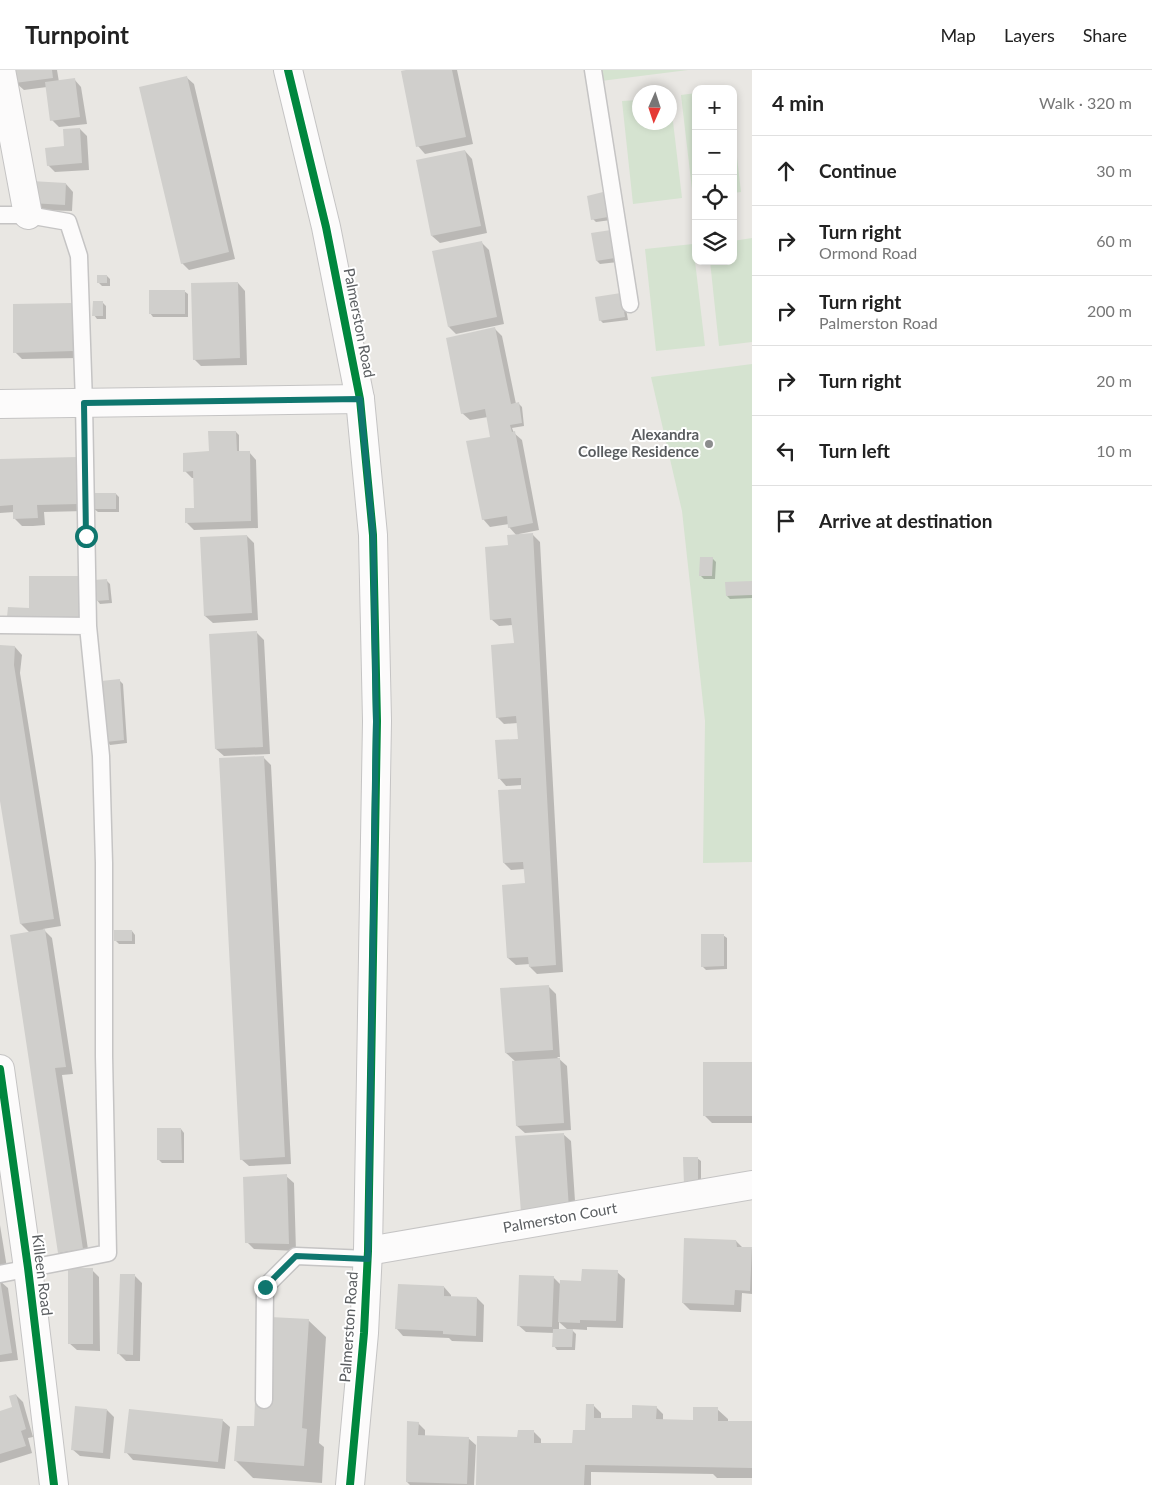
<!DOCTYPE html>
<html lang="en">
<head>
<meta charset="utf-8">
<style>
	body { margin:0; font-family:Lato,sans-serif; background:#f2f2f2; color:#222 }
	.controls { position:absolute; right:15px; top:15px; display:grid; overflow:hidden; border-radius:10px; box-shadow:0 2px 8px #0003 }
	.controls button { width:45px; height:45px; display:grid; place-items:center; padding:0; border:0; border-bottom:1px solid #e0e0e0; background:#fff; color:#222; font:25px sans-serif }
	.compass { position:absolute; left:632px; top:15px; width:45px; height:45px; border-radius:50%; background:#fff; box-shadow:0 2px 8px #0003; rotate:183deg }
	.stop { position:absolute; width:15px; height:15px; margin:-11px; border:4px solid #0f766e; border-radius:50%; background:#fff }
	.stop.end { background:#0f766e; border-color:#fff; box-shadow:0 1px 5px #0008 }
	.list { margin:0; padding:0; list-style:none }
	h2 { display:flex; justify-content:space-between; align-items:center; height:65px; margin:0; padding:0 20px; font-size:21px }
	h2 small { font-size:16px; font-weight:400; color:#767676 }
	.list li { display:grid; grid-template-columns:32px 1fr auto; gap:15px; align-items:center; box-sizing:border-box; height:70px; padding:0 20px; border-top:1px solid #e0e0e0 }
	.list b { display:block; font-size:19px; white-space:nowrap }
	.list p { margin:0; font-size:16px; white-space:nowrap; color:#767676 }
	.list em { font-size:16px; font-style:normal; color:#767676 }
	.icon { flex:none; width:28px; height:28px; fill:none; stroke:currentColor; stroke-width:2; stroke-linecap:round; stroke-linejoin:round }
	.map { position:relative; flex:none; width:752px; height:1415px; overflow:hidden }
	header { display:flex; align-items:center; gap:30px; box-sizing:border-box; height:70px; padding:0 25px; background:#fff; border-bottom:1px solid #e0e0e0 }
	header strong { font-size:24px }
	nav { display:flex; gap:28px; margin-inline-start:auto; font-size:18px }
	main { display:flex }
	aside { flex:1; background:#fff }
	.map>svg:first-child { display:block }
	.green { fill:#d5e3d0 }
	.shadow { fill:#0003; fill-rule:evenodd }
	.building { fill:#d0cfcc }
	.lines { fill:none; stroke-linecap:round; stroke-linejoin:round }
	.service-casing { stroke:#c5c4c4; stroke-width:19 }
	.minor-casing { stroke:#c5c4c4; stroke-width:30 }
	.tertiary-casing { stroke:#c5c4c4; stroke-width:30 }
	.service { stroke:#fcfbfb; stroke-width:16 }
	.minor { stroke:#fcfbfb; stroke-width:28 }
	.tertiary { stroke:#fcfbfb; stroke-width:28 }
	.cycleway-casing { stroke:#fff; stroke-width:11 }
	.cycleway { stroke:#00873e; stroke-width:8 }
	.route { stroke:#0f766e; stroke-width:6 }
	.poi-dot { fill:#8c8d8e; stroke:#fff; stroke-width:2 }
	.labels { text-anchor:middle; stroke-width:4; stroke-linejoin:round; paint-order:stroke }
	.street-label { font-size:15px; fill:#5a5d60; stroke:#fff }
	.poi-label { font-size:15px; font-weight:bold; fill:#5a5d60; stroke:#fff; text-anchor:end }
</style>
</head>
<body>
<header>
<strong>Turnpoint</strong>
<nav><a>Map</a><a>Layers</a><a>Share</a></nav>
</header>
<main>
<div class="map">
<svg width="752" height="1415" viewBox="0 0 752 1415">
	<rect width="100%" height="100%" fill="#e9e7e3"/>
	<!-- green -->
	<path class="green" d="M 599,0 L 688,0 L 601,11 Z
		M 696,23 L 696,127 L 693,128 L 681,25 Z
		M 670,26 L 682,128 L 633,134 L 622,31 L 639,30 L 640,52 L 670,52 Z
		M 733,53 L 741,122 L 733,123 Z
		M 752,168 L 752,272 L 719,276 L 710,191 L 733,191 L 733,171 Z
		M 693,174 L 705,276 L 656,281 L 645,179 Z
		M 752,294 L 752,792 L 703,793 L 705,651 L 682,441 L 651,307 Z"/>
	<!-- shadow -->
	<path class="shadow" d="M 15,0 L 57,0 L 59,12 L 74,9 L 81,17 L 87,54 L 59,57 L 52,50 L 47,17 L 24,20 L 16,13 Z
		M 408,0 L 457,0 L 473,74 L 425,84 L 418,76 Z
		M 186,7 L 194,14 L 235,189 L 189,200 L 182,193 Z
		M 80,59 L 87,66 L 89,100 L 55,102 L 48,95 L 65,77 Z
		M 465,81 L 472,89 L 487,163 L 440,173 L 432,166 Z
		M 32,112 L 66,114 L 73,122 L 72,141 L 38,140 Z
		M 603,124 L 606,127 L 611,150 L 596,152 L 593,149 Z
		M 593,164 L 618,192 L 600,194 L 597,191 Z
		M 481,172 L 489,180 L 504,254 L 456,264 L 449,257 Z
		M 107,206 L 110,209 L 110,216 L 102,216 L 98,212 Z
		M 238,213 L 245,221 L 247,295 L 201,296 L 194,289 Z
		M 184,221 L 188,224 L 188,247 L 153,247 L 150,243 Z
		M 624,228 L 628,250 L 603,253 L 600,250 Z
		M 103,233 L 106,236 L 106,249 L 97,249 L 94,245 Z
		M 71,234 L 78,242 L 79,288 L 22,289 L 15,282 Z
		M 495,259 L 502,266 L 516,334 L 518,333 L 522,337 L 524,356 L 512,358 L 514,363 L 522,370 L 539,460 L 519,464 L 519,465 L 533,465 L 540,472 L 563,902 L 537,904 L 530,897 L 530,894 L 516,895 L 508,888 L 527,814 L 525,799 L 511,800 L 504,793 L 522,715 L 506,716 L 499,708 L 519,670 L 518,653 L 504,654 L 497,647 L 515,574 L 513,555 L 499,556 L 491,549 L 509,477 L 517,466 L 509,457 L 509,454 L 490,457 L 483,449 L 491,367 L 488,347 L 470,350 L 462,343 Z
		M 236,362 L 239,365 L 239,383 L 249,382 L 256,390 L 258,458 L 194,460 L 187,453 L 195,439 L 194,408 L 192,408 L 185,401 L 212,383 Z
		M 77,388 L 85,441 L 44,442 L 45,455 L 33,456 L 22,456 L 15,449 L 14,442 L 0,443 L 0,390 Z
		M 116,424 L 119,427 L 119,442 L 98,442 L 94,439 Z
		M 247,466 L 254,473 L 258,550 L 213,553 L 205,546 Z
		M 712,488 L 716,492 L 715,509 L 704,509 L 701,506 Z
		M 107,511 L 110,514 L 112,533 L 100,534 L 97,530 Z
		M 752,512 L 752,528 L 730,529 L 727,526 Z
		M 257,563 L 264,570 L 270,684 L 224,686 L 216,679 Z
		M 0,577 L 15,577 L 22,585 L 20,603 L 61,856 L 43,859 L 52,868 L 73,1004 L 62,1005 L 89,1186 L 67,1189 L 59,1182 L 30,863 L 21,854 L 0,723 Z
		M 119,610 L 123,614 L 127,673 L 110,675 L 107,671 Z
		M 263,687 L 271,695 L 291,1094 L 249,1096 L 241,1089 Z
		M 132,861 L 135,865 L 135,874 L 119,874 L 115,870 Z
		M 723,865 L 727,868 L 727,899 L 706,900 L 702,896 Z
		M 548,916 L 556,924 L 560,987 L 557,987 L 567,996 L 571,1060 L 525,1063 L 517,1056 L 516,992 L 506,983 Z
		M 752,993 L 752,1053 L 712,1053 L 705,1046 Z
		M 181,1059 L 184,1063 L 184,1093 L 162,1093 L 159,1090 Z
		M 563,1064 L 571,1071 L 576,1146 L 529,1149 Z
		M 697,1088 L 701,1091 L 701,1117 L 685,1114 Z
		M 286,1106 L 294,1113 L 296,1181 L 254,1179 L 247,1172 Z
		M 0,1155 L 8,1204 L 0,1205 Z
		M 736,1171 L 743,1178 L 752,1179 L 752,1224 L 742,1223 L 741,1242 L 690,1240 L 683,1233 Z
		M 92,1200 L 99,1207 L 100,1281 L 77,1280 L 69,1273 Z
		M 617,1202 L 625,1209 L 623,1258 L 587,1257 L 587,1260 L 571,1259 L 576,1264 L 575,1280 L 557,1280 L 554,1276 L 554,1263 L 526,1262 L 518,1255 L 553,1207 L 561,1215 L 582,1212 ZM 559,1252 L 568,1260 L 559,1260 Z
		M 135,1206 L 142,1213 L 140,1291 L 126,1291 L 118,1283 Z
		M 0,1211 L 8,1218 L 18,1290 L 0,1292 Z
		M 444,1217 L 451,1225 L 451,1227 L 477,1228 L 484,1235 L 483,1272 L 452,1271 L 449,1268 L 403,1266 L 396,1258 Z
		M 308,1250 L 326,1267 L 319,1373 L 324,1377 L 322,1413 L 253,1408 L 236,1391 L 255,1358 Z
		M 16,1325 L 23,1332 L 33,1367 L 28,1368 L 32,1383 L 0,1393 L 0,1343 L 14,1338 Z
		M 594,1336 L 601,1343 L 601,1349 L 634,1350 L 656,1337 L 663,1344 L 663,1351 L 694,1351 L 717,1339 L 728,1349 L 728,1352 L 752,1353 L 752,1408 L 717,1408 L 713,1404 L 591,1402 L 591,1415 L 477,1415 L 519,1368 L 533,1361 L 541,1369 L 541,1374 L 574,1374 L 586,1362 Z
		M 107,1340 L 114,1347 L 110,1389 L 80,1386 L 72,1379 Z
		M 222,1350 L 230,1357 L 225,1399 L 133,1390 L 126,1382 Z
		M 418,1353 L 425,1360 L 425,1367 L 468,1368 L 476,1375 L 474,1415 L 410,1415 L 407,1412 Z"/>
	<!-- building -->
	<path class="building" d="M 13,0 L 52,0 L 53,8 L 15,13 Z
		M 406,0 L 452,0 L 466,67 L 416,77 L 401,1 Z
		M 187,6 L 229,182 L 181,194 L 139,17 Z
		M 75,8 L 80,47 L 50,51 L 45,12 Z
		M 80,58 L 82,93 L 47,96 L 45,78 L 64,76 L 63,59 Z
		M 465,80 L 481,156 L 431,166 L 416,90 Z
		M 31,111 L 66,113 L 65,135 L 30,133 Z
		M 603,122 L 608,147 L 591,150 L 587,126 Z
		M 611,160 L 615,188 L 596,191 L 591,163 Z
		M 482,171 L 497,247 L 448,257 L 432,181 Z
		M 97,205 L 107,205 L 107,213 L 97,213 Z
		M 238,212 L 240,288 L 193,290 L 191,213 Z
		M 149,220 L 185,220 L 185,244 L 149,244 Z
		M 621,223 L 625,247 L 599,251 L 595,227 Z
		M 93,231 L 103,231 L 103,246 L 92,246 Z
		M 72,233 L 73,281 L 13,283 L 13,234 Z
		M 495,257 L 511,334 L 519,332 L 522,353 L 510,355 L 512,362 L 515,361 L 533,453 L 508,458 L 507,446 L 482,450 L 466,371 L 490,367 L 485,339 L 461,344 L 446,268 Z
		M 208,361 L 236,361 L 237,381 L 250,381 L 251,451 L 185,453 L 185,438 L 194,438 L 193,401 L 183,402 L 183,383 L 209,381 Z
		M 77,387 L 79,434 L 37,435 L 38,448 L 13,449 L 13,435 L 0,436 L 0,389 Z
		M 93,423 L 116,423 L 116,439 L 93,439 Z
		M 533,463 L 556,895 L 529,897 L 528,887 L 507,888 L 502,815 L 525,813 L 523,792 L 503,793 L 498,720 L 521,719 L 521,708 L 498,709 L 495,670 L 518,669 L 516,646 L 496,648 L 491,575 L 514,573 L 511,548 L 490,550 L 485,477 L 508,475 L 507,465 Z
		M 247,465 L 252,543 L 204,546 L 200,467 Z
		M 700,487 L 713,487 L 712,506 L 699,506 Z
		M 29,506 L 81,506 L 81,548 L 7,547 L 8,537 L 29,538 Z
		M 107,509 L 109,530 L 96,531 L 94,510 Z
		M 752,511 L 752,525 L 726,526 L 725,512 Z
		M 257,561 L 263,677 L 215,679 L 209,564 Z
		M 0,575 L 15,576 L 14,595 L 54,849 L 20,854 L 0,731 Z
		M 120,609 L 124,670 L 106,672 L 101,611 Z
		M 264,686 L 285,1087 L 240,1090 L 219,688 Z
		M 45,859 L 66,997 L 55,998 L 83,1179 L 58,1183 L 10,865 Z
		M 114,860 L 132,860 L 132,871 L 114,871 Z
		M 701,864 L 724,864 L 724,896 L 701,897 Z
		M 549,915 L 553,980 L 505,983 L 500,918 Z
		M 560,988 L 564,1053 L 516,1056 L 512,991 Z
		M 703,992 L 752,992 L 752,1046 L 703,1046 Z
		M 157,1058 L 181,1058 L 182,1090 L 157,1090 Z
		M 564,1063 L 569,1139 L 521,1142 L 515,1066 Z
		M 683,1087 L 698,1087 L 698,1115 L 684,1115 Z
		M 287,1104 L 289,1174 L 245,1173 L 243,1107 Z
		M 684,1168 L 736,1170 L 737,1177 L 752,1177 L 750,1221 L 735,1220 L 734,1235 L 682,1233 Z
		M 68,1198 L 93,1198 L 93,1274 L 68,1274 Z
		M 582,1199 L 618,1200 L 616,1251 L 580,1250 L 580,1253 L 558,1252 L 560,1210 L 581,1211 Z
		M 120,1204 L 135,1204 L 133,1285 L 117,1284 Z
		M 519,1205 L 554,1206 L 552,1257 L 517,1256 Z
		M 0,1209 L 12,1283 L 0,1285 Z
		M 398,1214 L 444,1216 L 444,1226 L 477,1227 L 476,1266 L 443,1264 L 443,1261 L 395,1259 Z
		M 270,1247 L 309,1249 L 302,1358 L 307,1359 L 304,1396 L 234,1391 L 237,1356 L 254,1356 L 255,1331 L 266,1332 Z
		M 553,1259 L 573,1259 L 572,1277 L 552,1277 Z
		M 16,1324 L 26,1359 L 21,1361 L 26,1376 L 0,1384 L 0,1341 L 12,1337 L 9,1326 Z
		M 586,1334 L 594,1334 L 594,1348 L 632,1348 L 632,1335 L 657,1336 L 656,1349 L 693,1350 L 693,1337 L 718,1337 L 718,1351 L 752,1351 L 752,1398 L 585,1395 L 584,1415 L 476,1415 L 477,1366 L 517,1367 L 518,1360 L 534,1360 L 534,1373 L 572,1373 L 573,1360 L 585,1360 Z
		M 75,1336 L 107,1339 L 103,1383 L 71,1380 Z
		M 129,1339 L 223,1349 L 218,1392 L 124,1383 Z
		M 407,1351 L 419,1352 L 418,1365 L 469,1367 L 467,1414 L 406,1412 Z"/>
	<g class="lines">
		<!-- service casing -->
		<g class="service-casing">
			<path id="service" d="M 593,0 L 630,234
				M 0,145 L 28,145 L 68,152 L 79,186 L 84,333 L 88,556 L 101,686 L 104,793 L 104,986 L 108,1183 L 0,1204
				M 0,555 L 88,556
				M 264,1330 L 265,1217 L 296,1186 L 368,1189"/>
		</g>
		<!-- minor casing -->
		<g class="minor-casing">
			<path id="minor" d="M 1,0 L 28,145
				M 0,334 L 360,329
				M 0,999 L 28,1198 L 54,1415
				M 368,1181 L 752,1115"/>
		</g>
		<!-- tertiary casing -->
		<g class="tertiary-casing">
			<path id="tertiary" d="M 288,0 L 326,157 L 360,329 L 373,465 L 377,651 L 368,1181 L 364,1263 L 350,1415"/>
		</g>
		<!-- service -->
		<use href="#service" class="service"/>
		<!-- minor -->
		<use href="#minor" class="minor"/>
		<!-- tertiary -->
		<use href="#tertiary" class="tertiary"/>
		<!-- cycleway casing -->
		<g class="cycleway-casing">
			<path id="cycleway" d="M 288,0 L 326,157 L 360,329 L 373,465 L 377,651 L 368,1181 L 364,1263 L 350,1415
				M 0,999 L 28,1198 L 54,1415"/>
		</g>
		<!-- cycleway -->
		<use href="#cycleway" class="cycleway"/>
	</g>
	<g class="lines">
		<!-- route -->
		<path class="route" d="M 86,466 L 84,333 L 360,329 L 373,464 L 376,652 L 368,1189 L 296,1186 L 265,1217"/>
	</g>
	<!-- markers -->
	<circle class="poi-dot" cx="709" cy="374" r="5"/>
	<g class="labels">
		<!-- street labels -->
		<g class="street-label">
			<text transform="translate(359 253) rotate(79)" y="5">Palmerston Road</text>
			<text transform="translate(560 1148) rotate(-10)" y="5">Palmerston Court</text>
			<text transform="translate(42 1205) rotate(83)" y="5">Killeen Road</text>
			<text transform="translate(349 1257) rotate(-86)" y="5">Palmerston Road</text>
		</g>
		<!-- poi labels -->
		<g class="poi-label">
			<text x="699" y="370">Alexandra<tspan x="699" dy="17">College Residence</tspan></text>
		</g>
	</g>
</svg>
<div class="controls">
<button>+</button>
<button>−</button>
<button><svg class="icon" aria-label="locate" viewBox="0 0 24 24"><circle cx="12" cy="12" r="6"/><path d="M12 2v4M12 18v4M2 12h4M18 12h4"/></svg></button>
<button><svg class="icon" aria-label="layers" viewBox="0 0 24 24"><path d="M12 4l9 5-9 5-9-5zM3 14l9 5 9-5"/></svg></button>
</div>
<svg class="compass" viewBox="-18 -18 36 36"><path d="M0-13l5 13h-10z" fill="#e53935"/><path d="M0 13l5-13h-10z" fill="#767676"/></svg>
<div class="stop" style="left:86px;top:466px"></div>
<div class="stop end" style="left:265px;top:1217px"></div>
</div>
<aside>
<h2>4 min<small>Walk · 320 m</small></h2>
<ul class="list">
<li><svg class="icon" aria-label="ahead" viewBox="0 0 24 24"><path d="M12 20V5M6 11l6-6 6 6"/></svg><div><b>Continue</b></div><em>30 m</em></li>
<li><svg class="icon" aria-label="right" viewBox="0 0 24 24"><path d="M7 20v-9h11M14 6l5 5-5 5"/></svg><div><b>Turn right</b><p>Ormond Road</p></div><em>60 m</em></li>
<li><svg class="icon" aria-label="right" viewBox="0 0 24 24"><path d="M7 20v-9h11M14 6l5 5-5 5"/></svg><div><b>Turn right</b><p>Palmerston Road</p></div><em>200 m</em></li>
<li><svg class="icon" aria-label="right" viewBox="0 0 24 24"><path d="M7 20v-9h11M14 6l5 5-5 5"/></svg><div><b>Turn right</b></div><em>20 m</em></li>
<li><svg class="icon" aria-label="left" viewBox="0 0 24 24"><path d="M17 20v-9H6M10 6l-5 5 5 5"/></svg><div><b>Turn left</b></div><em>10 m</em></li>
<li><svg class="icon" aria-label="arrive" viewBox="0 0 24 24"><path d="M6 21V4h12l-3 4 3 4H6"/></svg><div><b>Arrive at destination</b></div></li>
</ul>
</aside>
</main>
</body>
</html>
